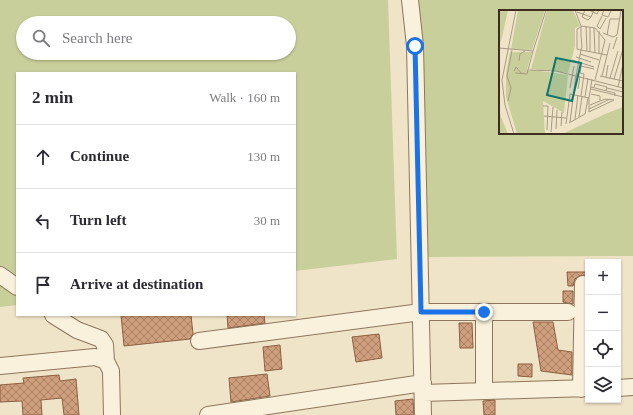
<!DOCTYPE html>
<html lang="en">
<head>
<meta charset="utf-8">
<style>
	body { margin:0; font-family:Georgia,serif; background:#f7f7f7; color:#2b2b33 }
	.controls { position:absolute; right:12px; bottom:12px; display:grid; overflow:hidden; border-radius:0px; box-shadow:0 1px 3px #0004 }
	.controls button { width:36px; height:36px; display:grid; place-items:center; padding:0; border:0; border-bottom:1px solid #e1e1e2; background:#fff; color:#2b2b33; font:20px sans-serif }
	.stop { position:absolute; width:12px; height:12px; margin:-9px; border:3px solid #1a73e8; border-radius:50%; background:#fff }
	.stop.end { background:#1a73e8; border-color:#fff; box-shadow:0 1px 4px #0008 }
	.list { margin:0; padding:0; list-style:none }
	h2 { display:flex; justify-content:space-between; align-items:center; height:52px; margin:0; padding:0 16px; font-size:17px }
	h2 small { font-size:13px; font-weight:400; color:#7c7c81 }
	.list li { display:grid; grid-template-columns:26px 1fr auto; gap:12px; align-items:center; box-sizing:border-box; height:64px; padding:0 16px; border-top:1px solid #e1e1e2 }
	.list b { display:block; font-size:15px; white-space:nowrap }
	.list em { font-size:13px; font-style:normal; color:#7c7c81 }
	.icon { flex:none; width:22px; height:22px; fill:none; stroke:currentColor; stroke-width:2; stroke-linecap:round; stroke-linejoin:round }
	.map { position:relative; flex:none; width:633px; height:415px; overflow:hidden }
	.search { position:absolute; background:#fff; box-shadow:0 1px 3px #0004; left:16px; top:16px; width:280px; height:44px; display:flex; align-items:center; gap:10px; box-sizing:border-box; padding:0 14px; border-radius:22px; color:#7c7c81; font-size:15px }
	.panel { position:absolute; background:#fff; box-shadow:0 1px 3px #0004; left:16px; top:72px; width:280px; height:244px; border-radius:0px }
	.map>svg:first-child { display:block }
	.green { fill:#c9cf9b; fill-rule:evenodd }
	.building { fill:url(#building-cross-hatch); stroke:#8d5f41 }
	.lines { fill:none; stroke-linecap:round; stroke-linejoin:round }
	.street-casing { stroke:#8d765c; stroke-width:18 }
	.street { stroke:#faf1dc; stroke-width:16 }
	.route { stroke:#1a73e8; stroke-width:5 }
	.inset-road { fill:none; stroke:#a89b85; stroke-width:1 }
	.view { fill:#0f766e; fill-opacity:0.15; stroke:#0f766e; stroke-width:2 }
	.inset-edge { fill:none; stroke:#3d2e20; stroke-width:2 }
</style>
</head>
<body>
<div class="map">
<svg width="633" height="415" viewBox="0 0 633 415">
	<defs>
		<pattern id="building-cross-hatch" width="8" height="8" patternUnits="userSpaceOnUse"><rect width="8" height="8" fill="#cf9f7d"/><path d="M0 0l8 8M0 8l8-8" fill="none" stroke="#a98266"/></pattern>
	</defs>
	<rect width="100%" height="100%" fill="#f0e4c8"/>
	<!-- green -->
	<path class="green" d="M 0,0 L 388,0 L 397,259 L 295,271 L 295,73 L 17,73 L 17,305 L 0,307 ZM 23,23 L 289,23 L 289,53 L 23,53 Z
		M 411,0 L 633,0 L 633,256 L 427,257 ZM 500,11 L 622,11 L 622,133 L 500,133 Z"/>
	<!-- building -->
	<path class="building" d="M 567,272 L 588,272 L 588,276 L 584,275 L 579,276 L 575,279 L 573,286 L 568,286 Z
		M 563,291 L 573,291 L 573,304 L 563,302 Z
		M 121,315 L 191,315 L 193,334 L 190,339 L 124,346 Z
		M 227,315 L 264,315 L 265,323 L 228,328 Z
		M 533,322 L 553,322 L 558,350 L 572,352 L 572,375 L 541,371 Z
		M 459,323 L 472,323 L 473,348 L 460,348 Z
		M 379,334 L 382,358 L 356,362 L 352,337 Z
		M 280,345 L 282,369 L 265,371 L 263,347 Z
		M 518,364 L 532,364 L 532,377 L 518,376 Z
		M 267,374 L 270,396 L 231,402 L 229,378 Z
		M 59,375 L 60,381 L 76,379 L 79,415 L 64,415 L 62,398 L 41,400 L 42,415 L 23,415 L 22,401 L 0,402 L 0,385 L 24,383 L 23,378 Z
		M 413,399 L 414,415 L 396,415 L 395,401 Z
		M 495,400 L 495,415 L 484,415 L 483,401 Z"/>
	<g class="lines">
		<!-- street casing -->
		<g class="street-casing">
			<path id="street" d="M 410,0 L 415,46 L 423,415
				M 0,275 L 17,287
				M 484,312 L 484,391
				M 53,315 L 77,330 L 101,339 L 105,345 L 106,361
				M 199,341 L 421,312 L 568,312
				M 0,366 L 95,357 L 106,361 L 111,371 L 112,415
				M 618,388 L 633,387
				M 581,389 L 583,284
				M 423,393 L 588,388
				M 208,415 L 423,383"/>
		</g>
		<!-- street -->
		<use href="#street" class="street"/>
	</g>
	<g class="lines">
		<!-- route -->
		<path class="route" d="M 415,46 L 421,312 L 484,312"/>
	</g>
	<!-- overview -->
	<g transform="translate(499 10)">
		<rect width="124" height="124" fill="#f0e4c8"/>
		<path d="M 0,0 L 9,0 L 2,32 L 0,30 ZM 19,0 L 46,0 L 33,40 L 12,39 ZM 48,0 L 74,0 L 81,16 L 76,18 L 76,36 L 69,63 L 32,59 ZM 11,42 L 33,42 L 28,59 L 69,65 L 65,103 L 44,91 L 46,124 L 18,124 L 7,87 L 7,64 ZM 0,97 L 2,107 L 9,124 L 0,124 ZM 124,97 L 124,123 L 63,124 L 106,104 Z" fill="#c9cf9b"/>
		<path class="inset-road" d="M 76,0 L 82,16 L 96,18 L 106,30 L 96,70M 86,0 L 83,7 L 89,10 L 92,7M 90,0 L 98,4 L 100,0M 105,0 L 103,5 L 109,7 L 112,1 L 110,0M 78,2 L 92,7 L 95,0M 103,6 L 98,16 L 101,19 L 107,8M 82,16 L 82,26 L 83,37 L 82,40 L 78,39 L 78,19 L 82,17M 87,16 L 88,41M 91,17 L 91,42M 95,18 L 96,43M 100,21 L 100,44M 104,23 L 114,27 L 118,25 L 122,0M 108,25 L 111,9 L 120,9M 0,38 L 34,41 L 47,0M 114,39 L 118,27M 81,44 L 100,50M 77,47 L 92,52M 73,50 L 95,57M 20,51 L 21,44 L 26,41M 31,60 L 57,61 L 124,78M 15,61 L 17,57 L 23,64M 16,63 L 28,64 L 34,41M 77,66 L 82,40 L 108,45M 101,66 L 124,71M 103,66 L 111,33M 107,67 L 109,55M 111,68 L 119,41M 115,69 L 124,39M 92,77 L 116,83 L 116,86M 95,77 L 96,74 L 108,77 L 107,81M 119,77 L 124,54M 71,78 L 75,56M 108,78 L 124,82M 79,79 L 81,66M 92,79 L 124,87M 92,84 L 101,86 L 101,91M 82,86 L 85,64 L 81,63 L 82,56 L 95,59M 86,87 L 89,68M 90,88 L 90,102 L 115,90 L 106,89 L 91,95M 9,91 L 12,78 L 8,66 L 13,40M 44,96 L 49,96 L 48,120M 90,99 L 111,89M 45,106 L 67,108M 80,107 L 83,86M 76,109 L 79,85M 71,112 L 77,65M 70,113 L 86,104 L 89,88M 67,114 L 71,84 L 90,88 L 93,69M 62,116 L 63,102M 57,119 L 58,100M 52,122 L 54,97M 15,124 L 6,95 L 3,70 L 17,0"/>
		<path class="view" d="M 57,48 L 82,53 L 73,91 L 48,85 Z"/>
		<rect width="124" height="124" class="inset-edge"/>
	</g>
</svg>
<div class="controls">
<button>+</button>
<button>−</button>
<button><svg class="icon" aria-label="locate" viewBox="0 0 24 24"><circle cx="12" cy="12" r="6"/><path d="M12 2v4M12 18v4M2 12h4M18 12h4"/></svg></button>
<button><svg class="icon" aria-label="layers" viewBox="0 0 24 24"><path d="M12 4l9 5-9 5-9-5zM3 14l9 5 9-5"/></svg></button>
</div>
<div class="stop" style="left:415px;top:46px"></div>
<div class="stop end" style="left:484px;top:312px"></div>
<div class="search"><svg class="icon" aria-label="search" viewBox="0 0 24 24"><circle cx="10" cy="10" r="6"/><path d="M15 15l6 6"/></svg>Search here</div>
<section class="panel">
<h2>2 min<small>Walk · 160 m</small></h2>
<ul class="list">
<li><svg class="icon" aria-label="ahead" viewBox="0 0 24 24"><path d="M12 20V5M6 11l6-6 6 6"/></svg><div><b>Continue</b></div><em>130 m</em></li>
<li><svg class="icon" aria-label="left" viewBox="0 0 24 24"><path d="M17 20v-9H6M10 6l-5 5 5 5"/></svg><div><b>Turn left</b></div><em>30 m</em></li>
<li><svg class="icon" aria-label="arrive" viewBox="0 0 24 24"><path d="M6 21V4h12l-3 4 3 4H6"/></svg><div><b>Arrive at destination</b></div></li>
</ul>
</section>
</div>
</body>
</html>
